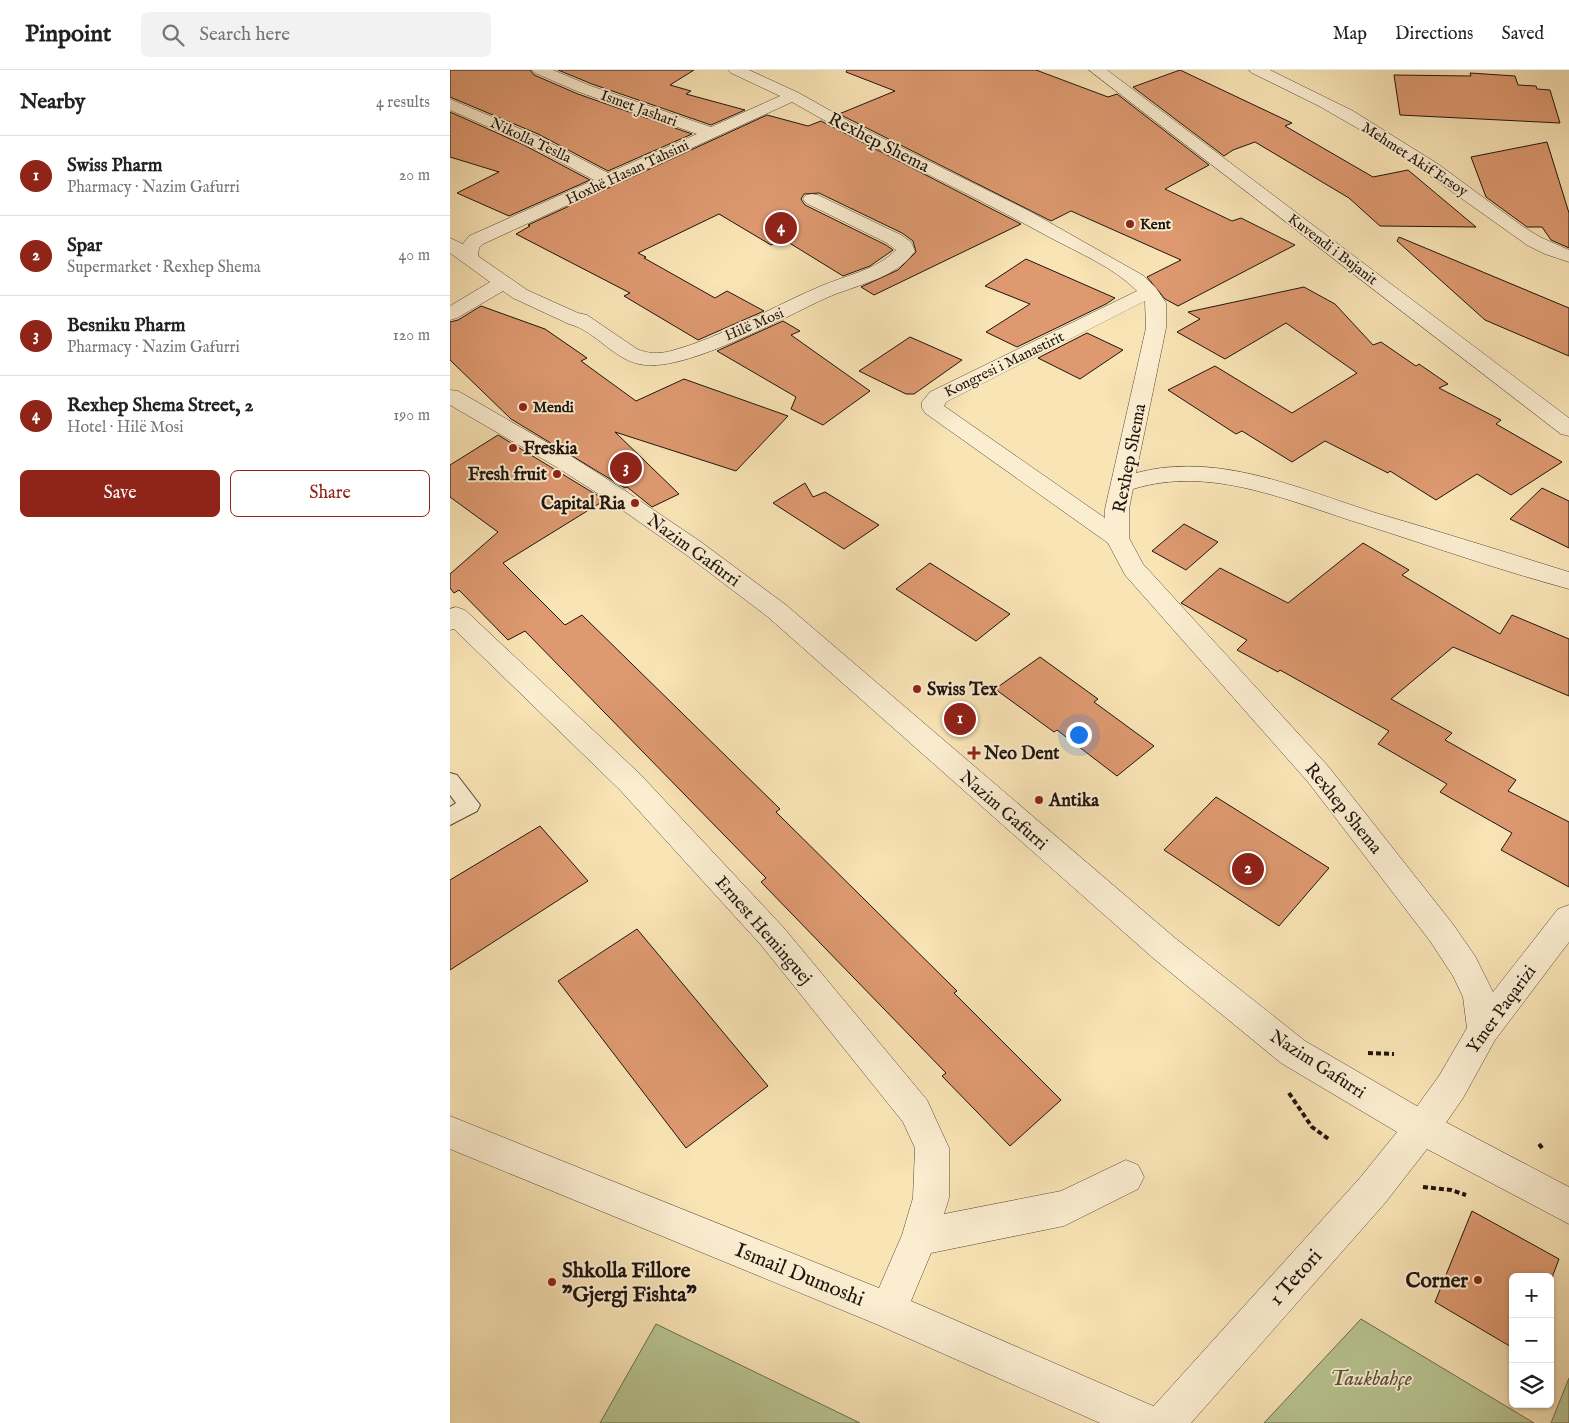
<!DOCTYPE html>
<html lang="en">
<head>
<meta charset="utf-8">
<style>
	body { margin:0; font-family:"IM FELL English",serif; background:#f2f2f2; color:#222 }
	.controls { position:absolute; right:15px; bottom:15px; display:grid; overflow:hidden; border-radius:8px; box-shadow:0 1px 4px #0004 }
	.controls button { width:45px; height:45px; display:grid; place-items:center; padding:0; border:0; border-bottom:1px solid #e0e0e0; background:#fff; color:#222; font:25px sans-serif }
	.you { position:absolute; left:628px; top:664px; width:18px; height:18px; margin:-12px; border:4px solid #fff; border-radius:50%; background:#1a73e8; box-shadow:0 0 0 8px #1a73e833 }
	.badge { display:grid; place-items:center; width:32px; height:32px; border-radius:50%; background:#8f2418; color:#fff; font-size:16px; font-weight:700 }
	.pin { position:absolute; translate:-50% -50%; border:2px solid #fff; box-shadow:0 1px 5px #0006 }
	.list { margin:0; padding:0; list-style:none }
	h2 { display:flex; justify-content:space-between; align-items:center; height:65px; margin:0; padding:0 20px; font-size:21px }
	h2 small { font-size:16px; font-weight:400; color:#767676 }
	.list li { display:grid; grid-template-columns:32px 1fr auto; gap:15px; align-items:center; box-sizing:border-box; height:80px; padding:0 20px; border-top:1px solid #e0e0e0 }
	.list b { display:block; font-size:19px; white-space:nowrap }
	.list p { margin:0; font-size:16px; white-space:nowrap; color:#767676 }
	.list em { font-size:16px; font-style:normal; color:#767676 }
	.actions { display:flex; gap:10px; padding:15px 20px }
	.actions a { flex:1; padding:11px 0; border:1px solid #8f2418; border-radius:8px; text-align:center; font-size:18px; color:#8f2418 }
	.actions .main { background:#8f2418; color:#fff }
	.icon { flex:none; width:28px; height:28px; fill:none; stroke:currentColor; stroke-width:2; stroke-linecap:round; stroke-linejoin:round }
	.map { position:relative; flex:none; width:1119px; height:1353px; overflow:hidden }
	header { display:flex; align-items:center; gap:30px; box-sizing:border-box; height:70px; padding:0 25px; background:#fff; border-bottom:1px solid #e0e0e0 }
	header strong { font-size:24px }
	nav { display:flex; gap:28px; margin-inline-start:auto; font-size:18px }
	.search { width:350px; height:45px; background:#f2f2f2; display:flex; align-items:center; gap:12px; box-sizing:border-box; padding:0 18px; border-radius:8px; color:#767676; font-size:19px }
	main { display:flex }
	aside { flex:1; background:#fff }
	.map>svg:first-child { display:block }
	.green { fill:#b8c592; stroke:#6b6c50 }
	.building { fill:#de9970; stroke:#1e140e }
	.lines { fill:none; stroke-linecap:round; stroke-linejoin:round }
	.service-casing { stroke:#554838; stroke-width:2 }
	.minor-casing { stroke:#554838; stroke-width:1 }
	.tertiary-casing { stroke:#554838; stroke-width:1 }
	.path { stroke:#1e140e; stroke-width:4; stroke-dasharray:5 3; stroke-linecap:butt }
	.service { fill:#fbedd0; fill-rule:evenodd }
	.minor { fill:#fbedd0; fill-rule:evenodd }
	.tertiary { fill:#fbedd0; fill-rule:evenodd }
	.poi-dot { fill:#8f2418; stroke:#fbedd0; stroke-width:2 }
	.labels { text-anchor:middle; stroke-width:4; stroke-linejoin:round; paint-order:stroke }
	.far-street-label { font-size:15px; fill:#1e140e; stroke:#fbedd0 }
	.far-poi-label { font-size:15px; font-weight:bold; fill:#1e140e; stroke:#fbedd0; text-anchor:start }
	.street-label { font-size:18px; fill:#1e140e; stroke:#fbedd0 }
	.poi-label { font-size:18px; font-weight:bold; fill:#1e140e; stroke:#fbedd0; text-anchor:start }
	.near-poi-label { font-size:21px; font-weight:bold; fill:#1e140e; stroke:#fbedd0; text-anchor:start }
	.near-street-label { font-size:21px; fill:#1e140e; stroke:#fbedd0 }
	.near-park-label { font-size:21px; font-style:italic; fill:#54523c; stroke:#fbedd0 }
</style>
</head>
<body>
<header>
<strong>Pinpoint</strong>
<div class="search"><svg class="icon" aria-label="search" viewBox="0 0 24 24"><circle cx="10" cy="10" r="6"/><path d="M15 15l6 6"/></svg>Search here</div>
<nav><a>Map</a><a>Directions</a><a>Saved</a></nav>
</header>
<main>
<aside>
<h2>Nearby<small>4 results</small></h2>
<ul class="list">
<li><span class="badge">1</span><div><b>Swiss Pharm</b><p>Pharmacy · Nazim Gafurri</p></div><em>20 m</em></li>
<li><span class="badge">2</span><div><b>Spar</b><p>Supermarket · Rexhep Shema</p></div><em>40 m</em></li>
<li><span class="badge">3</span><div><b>Besniku Pharm</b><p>Pharmacy · Nazim Gafurri</p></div><em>120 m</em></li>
<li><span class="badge">4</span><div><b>Rexhep Shema Street, 2</b><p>Hotel · Hilë Mosi</p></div><em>190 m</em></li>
</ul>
<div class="actions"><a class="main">Save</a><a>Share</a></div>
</aside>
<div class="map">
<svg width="1119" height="1353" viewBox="0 0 1119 1353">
	<rect width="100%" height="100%" fill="#f9e4b6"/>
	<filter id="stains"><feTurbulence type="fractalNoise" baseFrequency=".004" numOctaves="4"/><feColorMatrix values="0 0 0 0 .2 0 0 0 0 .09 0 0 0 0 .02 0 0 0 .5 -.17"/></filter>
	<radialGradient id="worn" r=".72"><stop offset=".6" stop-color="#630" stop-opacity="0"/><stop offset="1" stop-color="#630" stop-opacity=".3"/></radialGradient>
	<!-- green -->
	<path class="green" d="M 911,1249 L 1084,1353 L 814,1353 Z
		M 206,1254 L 410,1353 L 150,1353 Z
		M 1119,1308 L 1119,1353 L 1101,1353 Z"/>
	<!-- building -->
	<path class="building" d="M 0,0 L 80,0 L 84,5 L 128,24 L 242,64 L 158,101 L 88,64 L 0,27 Z
		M 108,0 L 244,0 L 220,15 L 241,21 L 236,24 L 295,40 L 261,55 L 142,14 Z
		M 397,0 L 586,0 L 658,27 L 667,24 L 759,95 L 715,119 L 782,151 L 791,148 L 845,175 L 728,236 L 715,229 L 697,207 L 731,190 L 621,141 L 601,151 L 389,44 L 445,21 L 396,2 Z
		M 730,0 L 842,53 L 835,56 L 923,107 L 958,100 L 1026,157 L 930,156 L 899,128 L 805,72 L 783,80 L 774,86 L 683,17 Z
		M 1020,3 L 1065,6 L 1068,15 L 1086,16 L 1087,19 L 1100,20 L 1110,53 L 950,45 L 944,5 L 1021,6 Z
		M 0,42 L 74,75 L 140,110 L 59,146 L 7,123 L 49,102 L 0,87 Z
		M 317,45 L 358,56 L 371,51 L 571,154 L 424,225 L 411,217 L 448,200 L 466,182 L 463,171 L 452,163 L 369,123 L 354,124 L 351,129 L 355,135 L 436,175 L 443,180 L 420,196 L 393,206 L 333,169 L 321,175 L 269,144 L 188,183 L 196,187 L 194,188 L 265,228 L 277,221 L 314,241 L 248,270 L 174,226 L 180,223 L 66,164 L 80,156 L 78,155 Z
		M 1097,72 L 1119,143 L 1119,178 L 1101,170 L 1092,157 L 1077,157 L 1073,154 L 1036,127 L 1021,87 Z
		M 949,167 L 1119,238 L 1119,286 L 1035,250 L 947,171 Z
		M 576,189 L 665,228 L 656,234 L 567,277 L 536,262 L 580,234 L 535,216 Z
		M 854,217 L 885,234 L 923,275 L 931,272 L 966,296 L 969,294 L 998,314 L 989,318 L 1051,350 L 1046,354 L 1112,392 L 1061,425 L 1027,404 L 986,430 L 940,401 L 938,403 L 875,371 L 842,392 L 792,361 L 786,364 L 718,320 L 765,296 L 842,343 L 907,303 L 836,253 L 775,289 L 727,262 L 750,249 L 738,242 Z
		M 31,236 L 95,259 L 137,288 L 131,291 L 186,331 L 234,309 L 338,346 L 286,401 L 165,362 L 229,424 L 202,437 L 177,417 L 175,418 L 61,349 L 0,290 L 0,252 L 8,250 Z
		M 333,251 L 350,261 L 341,265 L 420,321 L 373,355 L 341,339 L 346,327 L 267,281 Z
		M 637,263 L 673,280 L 630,309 L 588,288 Z
		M 460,267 L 512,290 L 464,324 L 456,324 L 409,301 Z
		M 48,365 L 155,430 L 53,493 L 115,555 L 132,545 L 330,739 L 326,742 L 507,921 L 504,923 L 611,1030 L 560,1076 L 492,1006 L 496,1003 L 311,812 L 316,808 L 75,561 L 58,570 L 9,520 L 4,523 L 0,518 L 0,504 L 48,462 L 0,427 L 0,395 Z
		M 355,413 L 363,427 L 375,422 L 429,455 L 394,479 L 323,433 Z
		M 1092,418 L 1119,431 L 1119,478 L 1060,449 Z
		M 734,454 L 768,472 L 736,500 L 702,481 Z
		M 913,473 L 959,500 L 952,505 L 1050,564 L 1062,545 L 1119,569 L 1119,626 L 1003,577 L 941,629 L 1002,663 L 995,670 L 1066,710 L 1058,721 L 1119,752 L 1119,817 L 1051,780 L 1062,763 L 990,722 L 997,714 L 928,674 L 939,661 L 830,600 L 828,602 L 787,580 L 797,570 L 731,533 L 770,498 L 838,533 Z
		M 480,493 L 560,544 L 526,571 L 446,519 Z
		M 590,587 L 648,629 L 644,632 L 704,676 L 667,706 L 607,660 L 604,662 L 545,619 Z
		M 766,727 L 879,798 L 829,856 L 714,780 Z
		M 90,756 L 138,811 L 0,900 L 0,810 Z
		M 187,859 L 318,1016 L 236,1078 L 108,911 Z
		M 1022,1141 L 1109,1189 L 1100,1213 L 1100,1207 L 1063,1207 L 1063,1278 L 985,1232 Z"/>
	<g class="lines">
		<!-- service casing -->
		<g class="service-casing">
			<path id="service" d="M 0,703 L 7,705 L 30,735 L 27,741 L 0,755 L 0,737 L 6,733 L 0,725 Z"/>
		</g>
		<!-- minor casing -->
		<g class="minor-casing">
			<path id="minor" d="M 82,0 L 103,0 L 141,16 L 261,57 L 330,26 L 281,3 L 278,0 L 299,0 L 349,23 L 402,53 L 581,142 L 694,206 L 706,218 L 716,233 L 716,258 L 686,403 C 768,381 849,419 926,443 C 991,462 1055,482 1119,502 L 1119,519 C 1049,500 981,476 912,454 C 838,431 761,395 683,419 L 679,439 L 679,468 L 693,494 L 878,696 L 1002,853 L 1025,886 L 1043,922 L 1108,839 L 1119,835 L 1119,872 L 1045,970 L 1013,1028 L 984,1070 L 972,1074 L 960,1070 L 955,1058 L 960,1046 L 989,1006 L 1017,958 L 1013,927 L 1003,906 L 980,871 L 858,712 L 675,505 L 658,473 L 475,343 L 472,338 L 472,332 L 480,322 L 687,221 C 665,198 627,182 599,167 C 514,120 426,81 342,32 L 33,174 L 29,178 L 28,186 L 77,220 L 128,243 L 137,245 L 187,279 C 198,284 209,284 221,281 C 273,267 321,237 371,216 C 397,205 426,200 446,180 L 437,173 L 356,133 L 353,129 L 356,125 L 362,124 L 368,125 L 451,165 L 461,172 L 465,181 C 446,209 405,215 376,228 C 333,248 239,300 195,295 C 164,292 147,261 119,254 L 63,228 L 53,221 L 7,248 L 0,250 L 0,236 L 40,212 L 0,183 L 0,168 L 13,174 L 19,166 L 144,110 L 75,73 L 0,40 L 0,29 L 87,66 L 158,103 L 247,64 L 129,22 L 85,3 ZM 695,231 L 696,258 L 655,439 L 655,448 L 494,336 L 496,332 Z
				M 639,0 L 657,0 L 1119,348 L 1119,366 L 1111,364 Z
				M 799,0 L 820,0 L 903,41 L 988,94 L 1072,156 L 1090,167 L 1119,180 L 1119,192 L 1095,184 L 1077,175 L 935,74 L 869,36 L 802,3 Z
				M 6,537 L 15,540 L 190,704 L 333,857 L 477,1030 L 499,1078 L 499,1128 L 494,1144 L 611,1121 L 676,1090 L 688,1095 L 694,1107 L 688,1119 L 614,1156 L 481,1183 L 461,1231 L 710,1339 L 716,1353 L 650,1353 L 426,1254 L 0,1079 L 0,1046 L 429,1218 L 452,1165 L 463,1128 L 465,1078 L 453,1052 L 311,875 L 170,720 L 4,559 L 0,560 L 0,539 Z"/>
		</g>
		<!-- tertiary casing -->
		<g class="tertiary-casing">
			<path id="tertiary" d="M 0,320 L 8,321 L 124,388 L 174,420 L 251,472 L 336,535 L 725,868 L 855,971 L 984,1046 L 1119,1117 L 1119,1154 L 977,1079 L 935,1133 L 741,1353 L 695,1353 L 701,1339 L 909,1109 L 947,1062 L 831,993 L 703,888 L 318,547 L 235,484 L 158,430 L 108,398 L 0,335 Z"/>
		</g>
		<!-- path -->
		<path class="path" d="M 918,983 L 944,984
			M 839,1023 L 862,1057 L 880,1070
			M 1089,1074 L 1093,1079
			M 973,1117 L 1001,1120 L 1016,1125"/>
		<!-- service -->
		<use href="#service" class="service"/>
		<!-- minor -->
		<use href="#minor" class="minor"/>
		<!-- tertiary -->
		<use href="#tertiary" class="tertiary"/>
	</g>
	<!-- markers -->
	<g class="poi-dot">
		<circle cx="680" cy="154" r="5"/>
		<circle cx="73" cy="337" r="5"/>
		<circle cx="63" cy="378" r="5"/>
		<circle cx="107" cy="404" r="5"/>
		<circle cx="185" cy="433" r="5"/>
		<circle cx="467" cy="619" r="5"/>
		<path d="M521.5 675.5h5v5h5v5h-5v5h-5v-5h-5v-5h5z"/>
		<circle cx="589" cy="730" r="5"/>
		<circle cx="1028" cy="1210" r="5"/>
		<circle cx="102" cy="1212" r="5"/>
	</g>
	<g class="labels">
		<!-- far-street labels -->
		<g class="far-street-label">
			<text transform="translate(189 38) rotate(20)" y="5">Ismet Jashari</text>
			<text transform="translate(81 70) rotate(25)" y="5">Nikolla Teslla</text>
			<text transform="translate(965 89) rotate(33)" y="5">Mehmet Akif Ersoy</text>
			<text transform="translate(177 102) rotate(-25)" y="5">Hoxhë Hasan Tahsini</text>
			<text transform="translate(883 179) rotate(37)" y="5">Kuvendi i Bujanit</text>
			<text transform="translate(304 254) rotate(-23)" y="5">Hilë Mosi</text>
			<text transform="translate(554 294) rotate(-26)" y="5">Kongresi i Manastirit</text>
		</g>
		<!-- far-poi labels -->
		<g class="far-poi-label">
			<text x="690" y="159">Kent</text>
			<text x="83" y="342">Mendi</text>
		</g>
		<!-- street labels -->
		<g class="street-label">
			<text transform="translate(429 72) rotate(27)" y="6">Rexhep Shema</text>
			<text transform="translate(679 388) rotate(-79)" y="6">Rexhep Shema</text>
			<text transform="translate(244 480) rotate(36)" y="6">Nazim Gafurri</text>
			<text transform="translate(894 738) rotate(51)" y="6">Rexhep Shema</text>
			<text transform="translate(554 740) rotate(41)" y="6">Nazim Gafurri</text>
			<text transform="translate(314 860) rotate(49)" y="6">Ernest Heminguej</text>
			<text transform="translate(1051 939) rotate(-54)" y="6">Ymer Paqarizi</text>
			<text transform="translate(868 994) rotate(33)" y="6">Nazim Gafurri</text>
		</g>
		<!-- poi labels -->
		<g class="poi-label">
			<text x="73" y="384">Freskia</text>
			<text x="97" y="410" text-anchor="end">Fresh fruit</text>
			<text x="175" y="439" text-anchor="end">Capital Ria</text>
			<text x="477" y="625">Swiss Tex</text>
			<text x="534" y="689">Neo Dent</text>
			<text x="599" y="736">Antika</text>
		</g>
		<!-- near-poi labels -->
		<g class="near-poi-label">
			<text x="112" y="1207">Shkolla Fillore<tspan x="112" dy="24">"Gjergj Fishta"</tspan></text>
			<text x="1018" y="1217" text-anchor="end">Corner</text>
		</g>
		<!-- near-street labels -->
		<g class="near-street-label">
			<text transform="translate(350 1204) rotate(22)" y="7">Ismail Dumoshi</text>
			<text transform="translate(845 1207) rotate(-48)" y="7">1 Tetori</text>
		</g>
		<!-- near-park labels -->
		<g class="near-park-label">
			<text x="921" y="1315">Taukbahçe</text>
		</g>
	</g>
	<rect width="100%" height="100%" filter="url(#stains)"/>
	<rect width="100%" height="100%" fill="url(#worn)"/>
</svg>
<div class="controls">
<button>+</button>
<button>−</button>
<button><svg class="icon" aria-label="layers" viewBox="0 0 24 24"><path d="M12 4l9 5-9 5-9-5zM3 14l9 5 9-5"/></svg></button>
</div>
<div class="you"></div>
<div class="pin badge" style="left:510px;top:649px">1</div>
<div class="pin badge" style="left:798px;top:799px">2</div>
<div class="pin badge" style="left:176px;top:398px">3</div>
<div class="pin badge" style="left:331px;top:158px">4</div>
</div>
</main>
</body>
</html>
